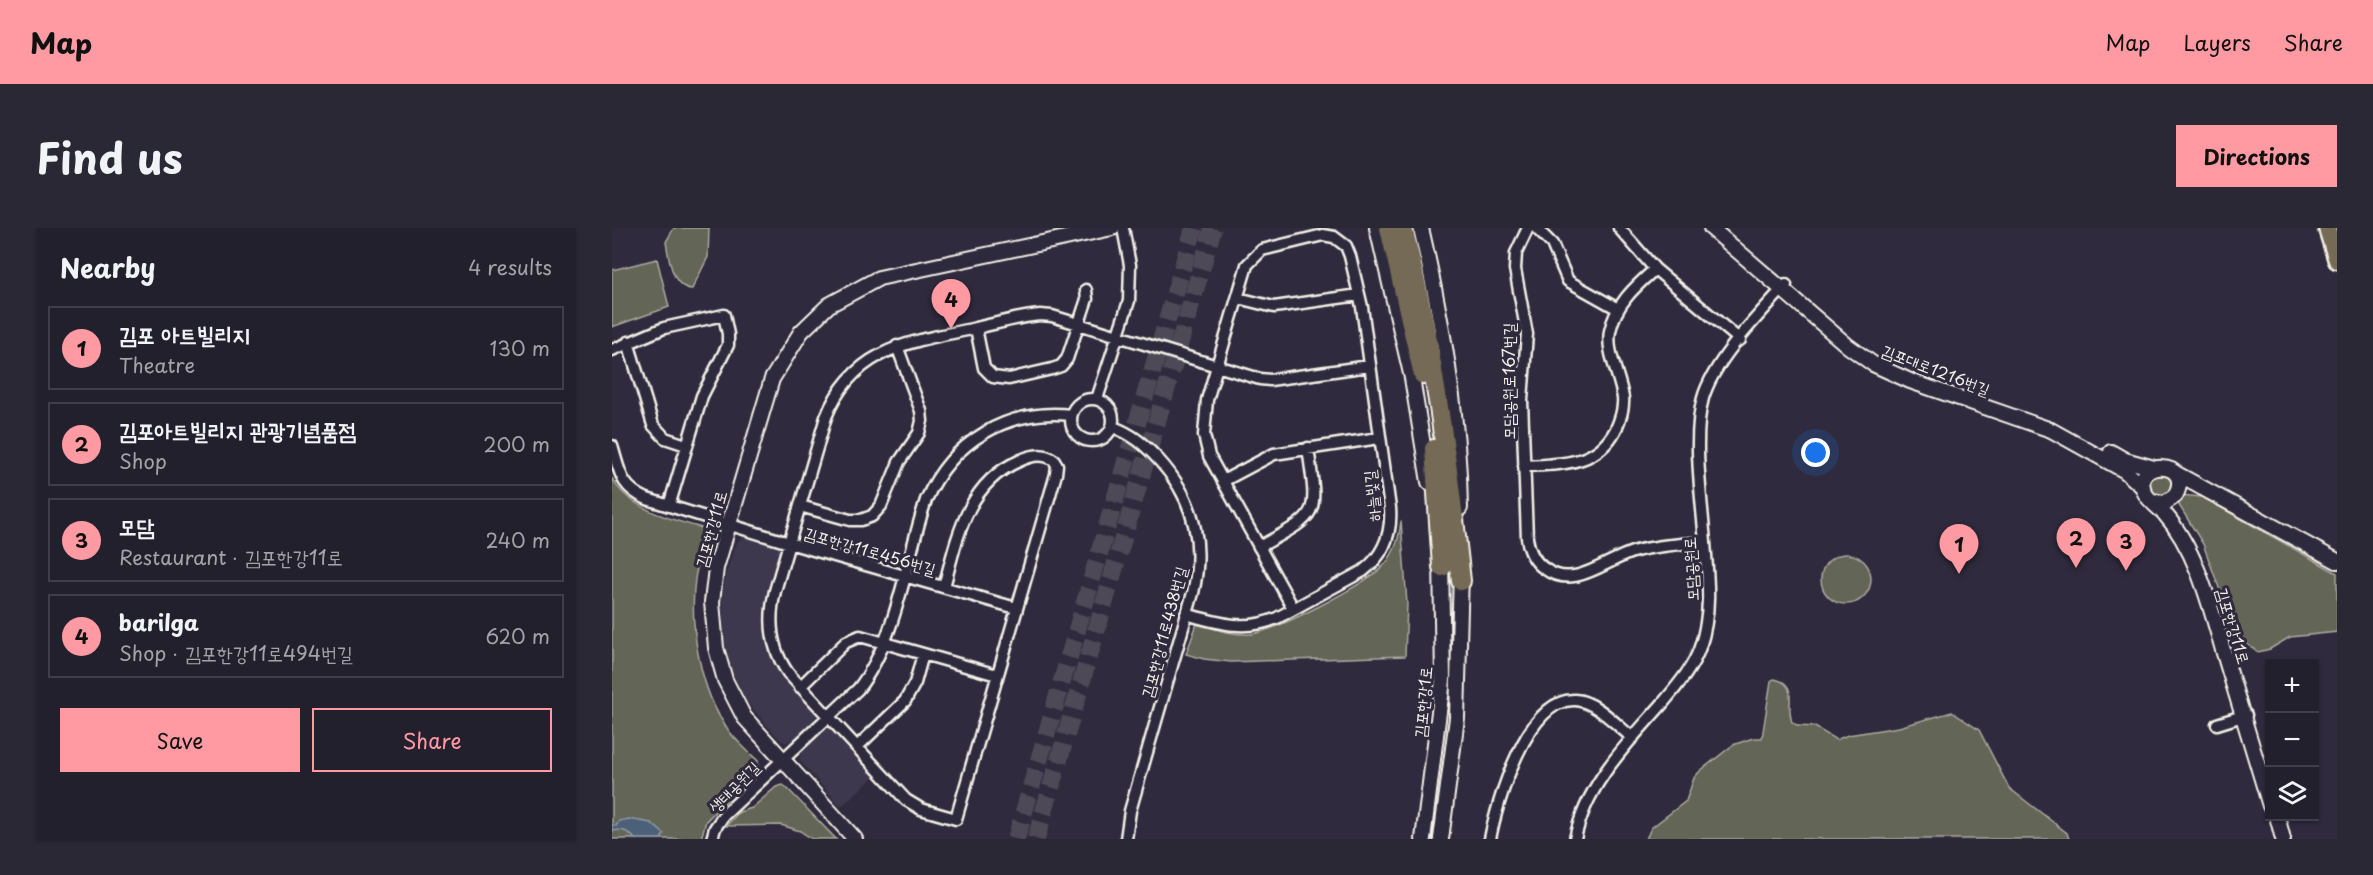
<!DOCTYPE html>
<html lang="en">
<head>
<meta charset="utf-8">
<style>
	body { margin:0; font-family:"Playpen Sans","Poor Story",sans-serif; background:#2b2836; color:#f1f3f6 }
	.controls { position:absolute; right:18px; bottom:18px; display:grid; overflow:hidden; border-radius:0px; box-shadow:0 2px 4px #0004 }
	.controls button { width:54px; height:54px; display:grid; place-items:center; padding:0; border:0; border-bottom:2px solid #403e4a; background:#23202e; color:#f1f3f6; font:30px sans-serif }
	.you { position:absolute; left:1204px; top:225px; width:21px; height:21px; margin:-15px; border:4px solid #fff; border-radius:50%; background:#1a73e8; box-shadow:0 0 0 9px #1a73e833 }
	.badge { display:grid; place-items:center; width:39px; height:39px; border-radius:50%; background:#ff9aa2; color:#111; font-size:20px; font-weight:700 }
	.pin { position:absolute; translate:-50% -50px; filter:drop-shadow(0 2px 3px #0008) }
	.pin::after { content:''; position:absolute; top:32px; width:21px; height:18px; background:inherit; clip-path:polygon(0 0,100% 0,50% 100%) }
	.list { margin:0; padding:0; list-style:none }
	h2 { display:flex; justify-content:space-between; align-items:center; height:78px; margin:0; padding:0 24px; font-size:26px }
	h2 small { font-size:20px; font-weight:400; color:#a3a3aa }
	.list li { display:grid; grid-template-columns:39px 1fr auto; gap:18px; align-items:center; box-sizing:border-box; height:84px; margin:0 12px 12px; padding:0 12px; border:2px solid #403e4a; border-radius:0px }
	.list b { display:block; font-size:22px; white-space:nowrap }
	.list p { margin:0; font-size:20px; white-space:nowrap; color:#a3a3aa }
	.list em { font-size:20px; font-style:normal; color:#a3a3aa }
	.actions { display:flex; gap:12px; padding:18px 24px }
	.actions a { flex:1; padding:14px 0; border:2px solid #ff9aa2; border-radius:0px; text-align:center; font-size:21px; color:#ff9aa2 }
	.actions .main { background:#ff9aa2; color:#111 }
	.icon { flex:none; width:33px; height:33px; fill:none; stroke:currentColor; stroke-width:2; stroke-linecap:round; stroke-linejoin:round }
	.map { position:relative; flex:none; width:1725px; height:611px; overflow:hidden; border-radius:0px }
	header { display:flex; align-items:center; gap:36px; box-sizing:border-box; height:84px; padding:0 30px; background:#ff9aa2; color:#111 }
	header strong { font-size:28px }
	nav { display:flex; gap:33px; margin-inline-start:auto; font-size:21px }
	.intro { display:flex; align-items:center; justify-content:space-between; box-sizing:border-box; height:144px; padding:0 36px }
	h1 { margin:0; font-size:42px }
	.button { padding:15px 27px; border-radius:0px; background:#ff9aa2; color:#111; font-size:21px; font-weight:700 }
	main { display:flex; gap:36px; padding:0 36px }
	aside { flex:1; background:#23202e; border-radius:0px; box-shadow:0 2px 4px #0004 }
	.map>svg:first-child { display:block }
	.built { fill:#3e374d }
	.green { fill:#636557; stroke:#acaba0; stroke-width:1.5 }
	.water { fill:#4e6079; stroke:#909aa5; stroke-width:1.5 }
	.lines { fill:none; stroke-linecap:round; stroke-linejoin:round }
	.highway-tunnel { stroke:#4d4857; stroke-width:18; stroke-dasharray:18 9; stroke-linecap:butt }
	.street-casing { stroke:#f4f1e8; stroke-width:15 }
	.secondary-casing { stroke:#f4f1e8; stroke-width:18 }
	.primary-casing { stroke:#f4f1e8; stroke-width:21 }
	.highway-casing { stroke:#f4f1e8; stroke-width:22 }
	.street { stroke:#2f2a3d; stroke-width:10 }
	.secondary { stroke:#2f2a3d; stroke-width:14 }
	.primary { stroke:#746b55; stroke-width:16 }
	.highway { stroke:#746b55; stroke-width:18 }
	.labels { text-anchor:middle; stroke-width:6; stroke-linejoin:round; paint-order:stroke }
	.street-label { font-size:16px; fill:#f4f1e8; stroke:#2f2a3d }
</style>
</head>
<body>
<header>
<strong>Map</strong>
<nav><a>Map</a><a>Layers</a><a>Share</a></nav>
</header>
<div class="intro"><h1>Find us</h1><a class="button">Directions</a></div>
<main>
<aside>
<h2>Nearby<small>4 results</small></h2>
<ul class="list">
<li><span class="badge">1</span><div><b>김포 아트빌리지</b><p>Theatre</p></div><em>130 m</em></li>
<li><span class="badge">2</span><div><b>김포아트빌리지 관광기념품점</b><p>Shop</p></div><em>200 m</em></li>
<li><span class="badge">3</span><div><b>모담</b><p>Restaurant · 김포한강11로</p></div><em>240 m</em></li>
<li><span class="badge">4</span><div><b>barilga</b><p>Shop · 김포한강11로494번길</p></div><em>620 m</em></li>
</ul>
<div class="actions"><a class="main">Save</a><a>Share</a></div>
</aside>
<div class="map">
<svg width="1725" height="611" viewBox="0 0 1725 611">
	<rect width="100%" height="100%" fill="#2f2a3d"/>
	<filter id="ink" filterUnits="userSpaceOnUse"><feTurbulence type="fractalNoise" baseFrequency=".0167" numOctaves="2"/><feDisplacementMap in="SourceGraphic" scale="12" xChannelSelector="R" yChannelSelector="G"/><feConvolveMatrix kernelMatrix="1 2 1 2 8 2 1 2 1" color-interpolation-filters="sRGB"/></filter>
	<g filter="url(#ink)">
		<!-- built -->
		<path class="built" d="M 131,309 L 165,318 L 170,322 L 157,416 L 205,484 L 201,494 L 181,512 L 173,515 L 167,511 L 134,473 L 120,445 L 112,413 L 110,372 L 114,345 L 125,314 Z
			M 215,501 L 220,501 L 226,506 L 265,546 L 229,579 L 187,532 L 191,521 Z"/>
		<!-- green -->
		<path class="green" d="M 62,0 L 97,0 L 96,29 L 80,61 C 60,60 57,31 54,14 Z
			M 45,31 L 57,79 L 0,99 L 0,42 Z
			M1538 257a11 11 0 1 1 22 0a11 11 0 1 1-22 0Z
			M 0,250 C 15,281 62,292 93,301 L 95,306 C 91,321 85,336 83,351 C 77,398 88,464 117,503 C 125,514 136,523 146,533 L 146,541 L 94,593 L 89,611 L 0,611 Z
			M 1568,267 L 1590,269 L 1725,345 L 1725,404 L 1678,409 L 1658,421 L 1646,424 L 1625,409 L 1591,316 L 1567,277 Z
			M 789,293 L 795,376 L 793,428 L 619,434 L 592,431 L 574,426 L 585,396 C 602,400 621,408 639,406 C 664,403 757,355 773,336 C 784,323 787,309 789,293 Z
			M1209 351a25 25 0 1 1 50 0a25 25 0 1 1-50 0Z
			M 1162,451 C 1188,456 1173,476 1180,494 L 1186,498 L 1203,499 L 1224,512 L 1236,507 L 1287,499 L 1340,484 L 1367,502 L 1397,560 L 1455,605 L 1457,611 L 1034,611 L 1039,600 L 1074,573 L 1082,550 L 1088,543 L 1121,517 L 1141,510 L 1150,510 L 1159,453 Z
			M 171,557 L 174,559 L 224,611 L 200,611 L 188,603 L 169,597 L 114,598 L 127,584 L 140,580 L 164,559 Z"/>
		<!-- water -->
		<path class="water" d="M 17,591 L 39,595 L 52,606 L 49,611 L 23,611 C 16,603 11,601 0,603 L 0,597 L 4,598 L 7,593 Z"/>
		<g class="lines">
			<!-- highway-tunnel -->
			<path class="highway-tunnel" d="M 404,611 L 582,0
				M 424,611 L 601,0"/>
			<!-- street casing -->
			<g class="street-casing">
				<path id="street" d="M 916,0 L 904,25 L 903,41 L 915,106 L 910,172 L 915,310 C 917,323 922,334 933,341 C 963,363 994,331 1024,323 C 1046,317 1070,316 1093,314
					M 924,0 L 940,16 L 956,53 L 1006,81
					M 1007,0 L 1043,41 L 1128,112
					M 626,70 L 662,79 L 747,67
					M 364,100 L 372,140 L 381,149 L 397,151 L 440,141 L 449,138 L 455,131 L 475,71 L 474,62
					M 16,114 L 41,197 L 53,210 L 74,217
					M 0,122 L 52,100 L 112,87 L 116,106 L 116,117 L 90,168 L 57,278
					M459 192a21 21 0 1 1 42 0a21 21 0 1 1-42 0Z
					M 485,171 L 517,73 L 518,37 L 511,0
					M 501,199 C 520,206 532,216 546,231 C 582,270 593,314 581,365 L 518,583 L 514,611
					M 0,218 C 8,244 8,259 35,271 L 177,315 L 404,380
					M 912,238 C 949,236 985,238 1004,201 C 1008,192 1012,180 1011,170 C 1008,148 994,125 998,103 C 1004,75 1023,59 1043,41
					M 611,253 L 662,226 L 767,210
					M 188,278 L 238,292 L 249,292 L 260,288 L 269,278 L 287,234 L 307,205 L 310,193 L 309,183 L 285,118
					M 647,319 C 708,285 706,290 696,220
					M 332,359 C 345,310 355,255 407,233 C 419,227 431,224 442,232 L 445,237 L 444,246 L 344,591 L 309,581 L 294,572 L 176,445 C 159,421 156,392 163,363 L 214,189 C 241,121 296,114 360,101 C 383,96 405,89 428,87 L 440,88 L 648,151 L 658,152 L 757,138
					M 574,386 C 606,395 633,404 665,390 L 751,343 C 772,327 780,306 778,280 L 750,79 L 738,28 L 734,18 L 722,9 L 711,7 L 650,22 L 635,37 L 595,172 L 592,207 L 597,228 L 681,380
					M 188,459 L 234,414 L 248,408 L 385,447
					M 1605,496 L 1634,487
					M 245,519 L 293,473 L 303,455 L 311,426
					M 100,611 L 103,600 L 112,587 L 246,461 C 285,412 294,331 314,272 C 340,213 396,180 459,187
					M 878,611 C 885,574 915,470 963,472 C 984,473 1005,498 1021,510
					M 963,611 C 974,556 1015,516 1051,475 C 1065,458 1081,440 1088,419 C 1100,385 1096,350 1093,315 C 1090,273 1080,210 1091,170 C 1102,132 1147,87 1174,57"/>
			</g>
			<!-- secondary casing -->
			<g class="secondary-casing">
				<path id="secondary" d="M 765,0 L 800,150 L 817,254
					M 809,0 C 830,92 847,185 848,280
					M 1099,0 L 1236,118 L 1261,136 L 1298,153 L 1439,202 L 1513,243 L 1531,259
					M 1499,224 L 1513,232 L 1542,240
					M 1563,245 L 1725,333
					M 1540,273 L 1553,275 L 1563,268 C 1584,230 1516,232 1533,265 C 1537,273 1546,279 1552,285 C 1587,325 1599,383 1614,432 C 1629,481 1643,529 1658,578
					M 1665,588 L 1671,611
					M 243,611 L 132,489 L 113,452 L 104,420 L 100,374 L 104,340 L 160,151 L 189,104 L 217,77 L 267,50 L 500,0
					M 811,611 L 831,452 L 829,332
					M 829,611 L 845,490 L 849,344"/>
			</g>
			<!-- primary casing -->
			<g class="primary-casing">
				<path id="primary" d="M 1715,0 L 1725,32"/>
			</g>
			<!-- highway casing -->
			<g class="highway-casing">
				<path id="highway" d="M 777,0 L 811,147
					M 791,0 C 821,117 836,233 849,353
					M 822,221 L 830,339"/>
			</g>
			<!-- street -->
			<use href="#street" class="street"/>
			<!-- secondary -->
			<use href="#secondary" class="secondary"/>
			<!-- primary -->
			<use href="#primary" class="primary"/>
			<!-- highway -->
			<use href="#highway" class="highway"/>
		</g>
	</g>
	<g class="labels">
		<!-- street labels -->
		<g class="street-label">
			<text transform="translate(1324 142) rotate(21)" y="6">김포대로1216번길</text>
			<text transform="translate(897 153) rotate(-90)" y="6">모담공원로167번길</text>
			<text transform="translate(760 268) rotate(-96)" y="6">하늘빛길</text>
			<text transform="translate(99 301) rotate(-75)" y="6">김포한강11로</text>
			<text transform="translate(258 323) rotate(16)" y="6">김포한강11로456번길</text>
			<text transform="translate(1079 341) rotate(-93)" y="6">모담공원로</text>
			<text transform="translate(1621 398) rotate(73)" y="6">김포한강11로</text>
			<text transform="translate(552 404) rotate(-75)" y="6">김포한강11로438번길</text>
			<text transform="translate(811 474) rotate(-85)" y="6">김포한강1로</text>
			<text transform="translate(122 559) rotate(-45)" y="6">생태공원길</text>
		</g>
	</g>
</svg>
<div class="controls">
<button>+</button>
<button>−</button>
<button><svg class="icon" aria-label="layers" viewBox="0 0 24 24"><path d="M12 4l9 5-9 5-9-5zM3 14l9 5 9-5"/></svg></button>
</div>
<div class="you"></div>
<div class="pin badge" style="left:1347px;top:346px">1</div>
<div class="pin badge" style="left:1464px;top:340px">2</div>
<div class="pin badge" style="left:1514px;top:343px">3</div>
<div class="pin badge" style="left:339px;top:101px">4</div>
</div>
</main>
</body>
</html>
